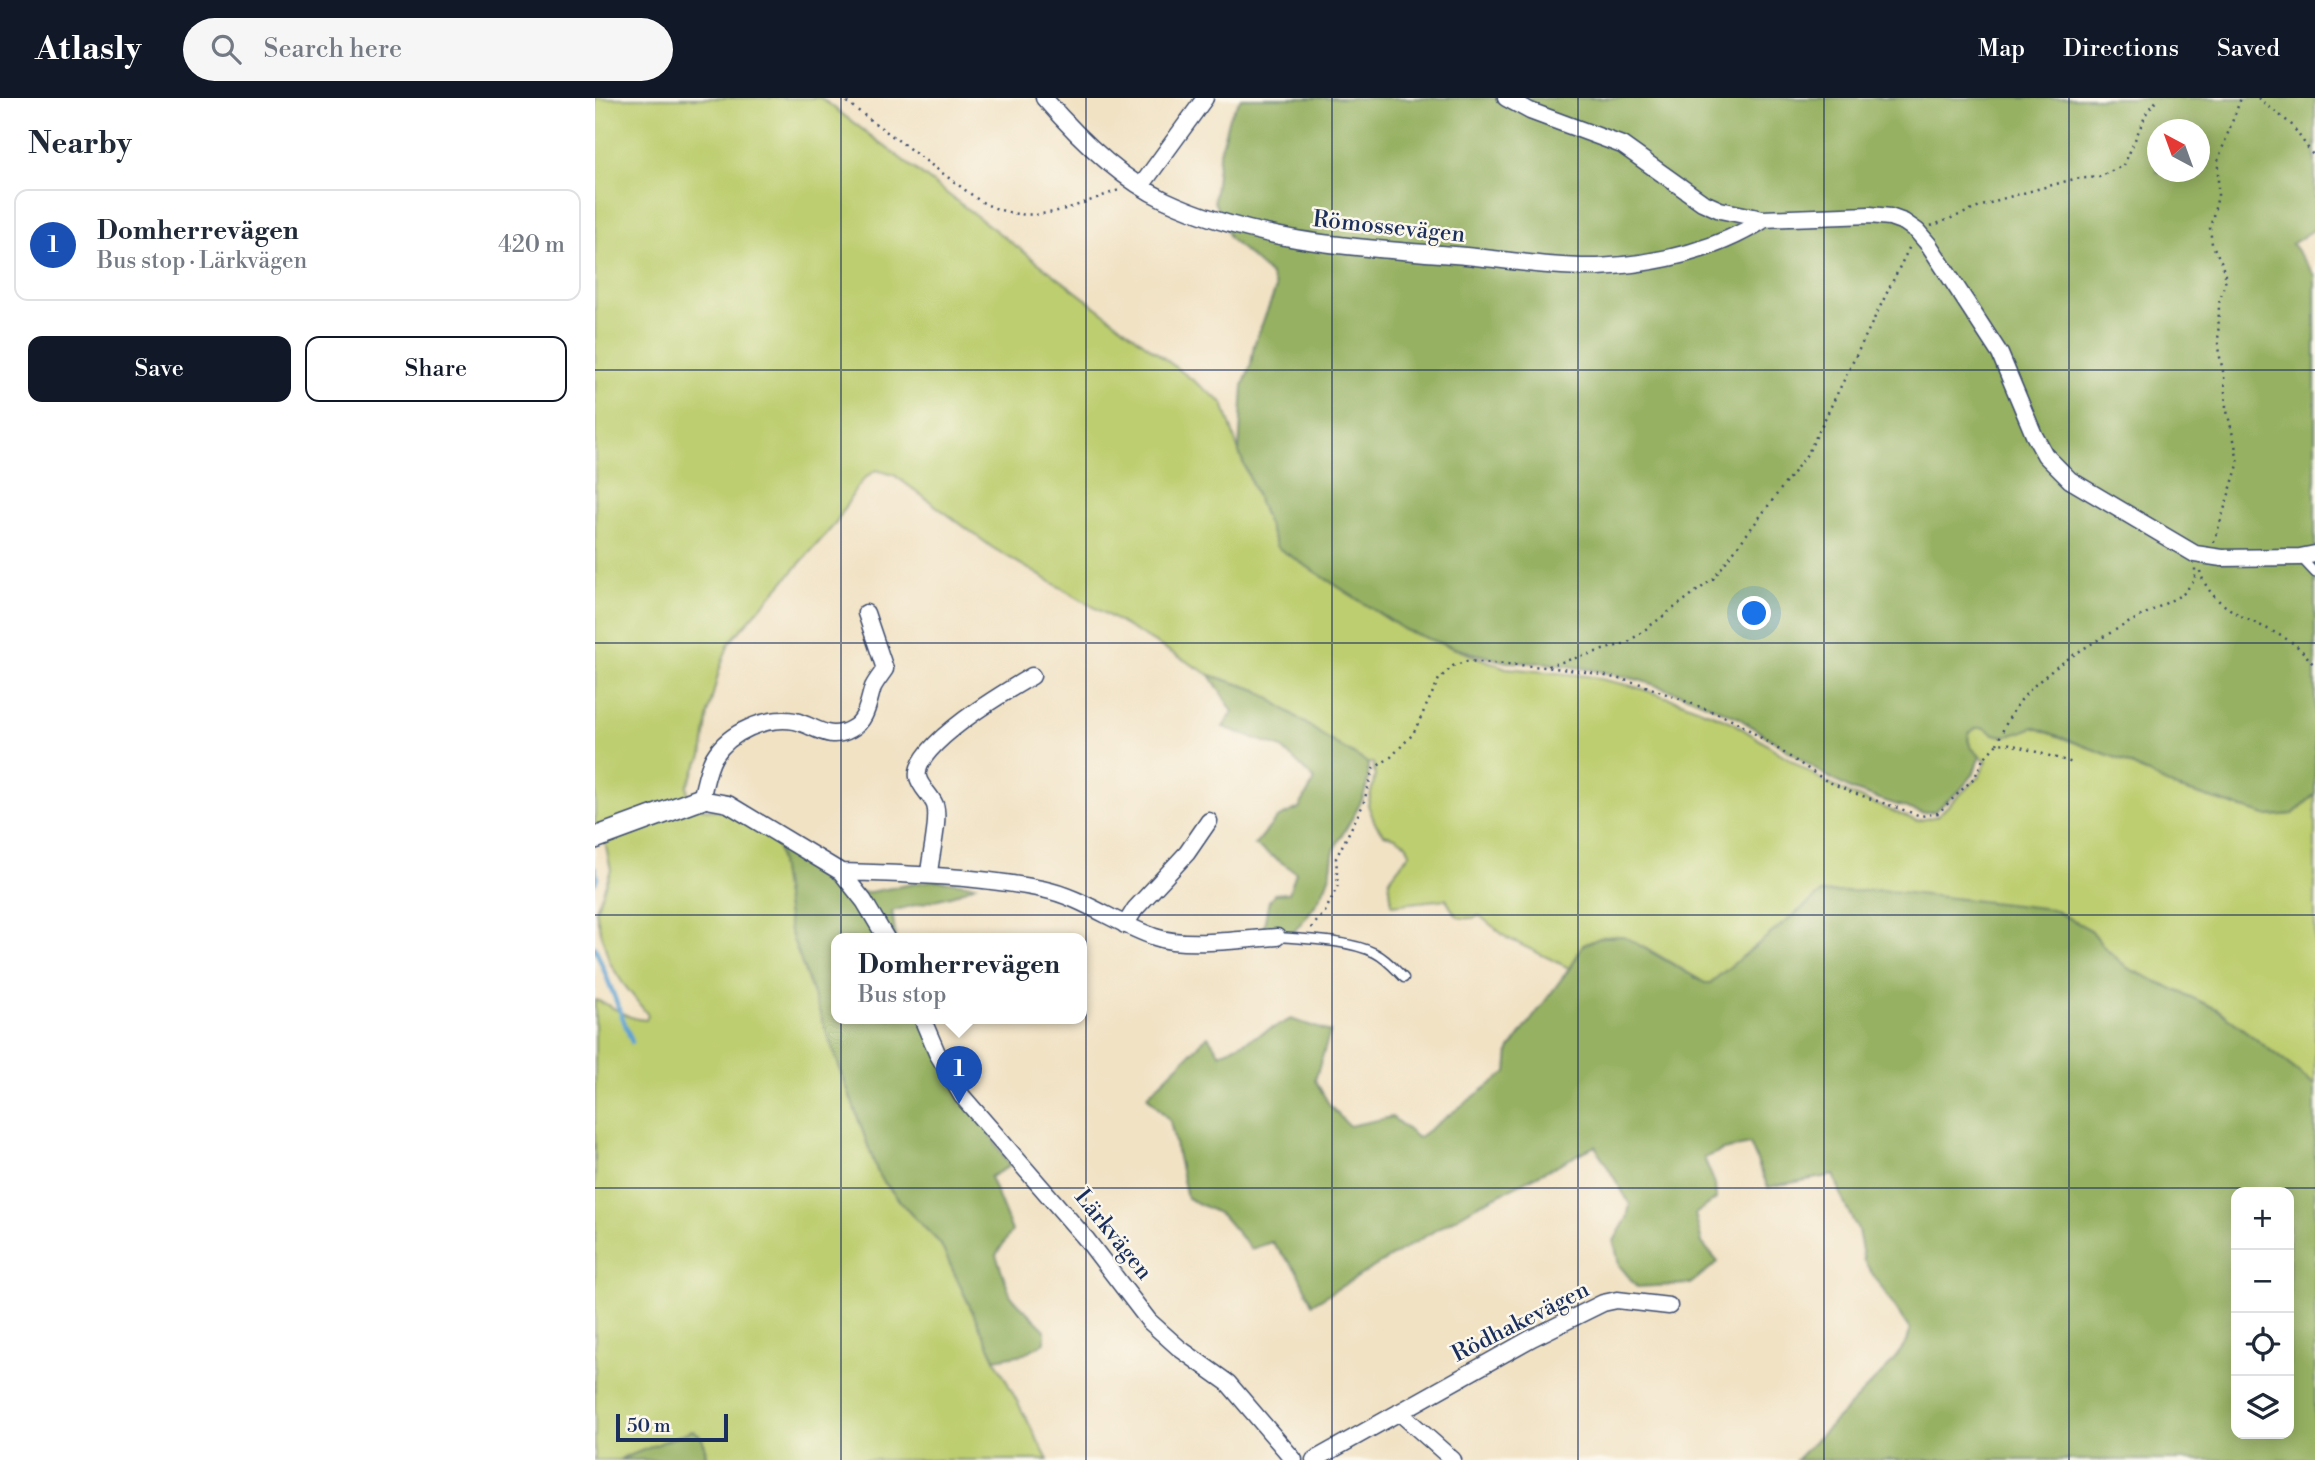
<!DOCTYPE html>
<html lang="en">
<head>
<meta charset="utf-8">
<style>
	body { margin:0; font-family:"Libre Bodoni",serif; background:#f6f6f7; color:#1f2937 }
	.controls { position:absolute; right:21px; bottom:21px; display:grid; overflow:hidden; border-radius:14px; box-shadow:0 4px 18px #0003 }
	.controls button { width:63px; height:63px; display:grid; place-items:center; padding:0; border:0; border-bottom:2px solid #e0e1e3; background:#fff; color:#1f2937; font:35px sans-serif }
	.compass { position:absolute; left:1552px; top:21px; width:63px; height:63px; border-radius:50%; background:#fff; box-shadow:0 4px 18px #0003; rotate:319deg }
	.scale { position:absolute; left:21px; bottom:18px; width:112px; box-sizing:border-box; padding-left:7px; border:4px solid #1b2f5e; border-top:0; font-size:19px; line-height:24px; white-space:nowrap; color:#1b2f5e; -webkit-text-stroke:5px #fbf7ec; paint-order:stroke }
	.you { position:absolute; left:1160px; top:516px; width:24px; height:24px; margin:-18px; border:5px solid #fff; border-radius:50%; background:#1a73e8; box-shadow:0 0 0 10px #1a73e833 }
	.badge { display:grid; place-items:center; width:46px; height:46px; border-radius:50%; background:#111827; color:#fff; font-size:23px; font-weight:700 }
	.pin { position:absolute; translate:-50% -58px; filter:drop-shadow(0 2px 4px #0008) }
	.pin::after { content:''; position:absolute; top:37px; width:24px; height:21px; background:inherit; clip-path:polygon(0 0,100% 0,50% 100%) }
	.popup { position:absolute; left:236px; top:835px; width:256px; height:91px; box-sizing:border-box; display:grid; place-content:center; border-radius:14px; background:#fff; filter:drop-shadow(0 2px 5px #0005); font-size:23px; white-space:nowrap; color:#747a83 }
	.popup b { font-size:26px; color:#1f2937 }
	.popup::after { content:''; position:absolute; left:50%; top:100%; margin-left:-14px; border:14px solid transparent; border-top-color:#fff }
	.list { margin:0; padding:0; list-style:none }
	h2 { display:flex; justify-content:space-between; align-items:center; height:91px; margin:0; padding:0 28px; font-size:30px }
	h2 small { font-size:23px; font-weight:400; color:#747a83 }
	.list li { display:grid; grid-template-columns:46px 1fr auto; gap:21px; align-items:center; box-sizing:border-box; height:112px; margin:0 14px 14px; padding:0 14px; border:2px solid #e0e1e3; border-radius:14px }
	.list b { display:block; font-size:26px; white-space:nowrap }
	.list p { margin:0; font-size:23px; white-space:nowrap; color:#747a83 }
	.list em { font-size:23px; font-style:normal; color:#747a83 }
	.actions { display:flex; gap:14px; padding:21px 28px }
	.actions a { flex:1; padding:16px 0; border:2px solid #111827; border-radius:14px; text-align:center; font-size:24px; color:#111827 }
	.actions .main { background:#111827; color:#fff }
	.icon { flex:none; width:38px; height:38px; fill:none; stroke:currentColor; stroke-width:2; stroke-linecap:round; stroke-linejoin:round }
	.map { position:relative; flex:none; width:1720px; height:1362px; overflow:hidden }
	header { display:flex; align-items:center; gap:42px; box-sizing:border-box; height:98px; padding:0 35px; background:#111827; color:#fff }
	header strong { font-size:33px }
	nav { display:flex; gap:38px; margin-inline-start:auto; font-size:24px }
	.search { width:490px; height:63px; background:#f6f6f7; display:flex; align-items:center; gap:18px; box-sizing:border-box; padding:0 24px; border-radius:38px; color:#747a83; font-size:26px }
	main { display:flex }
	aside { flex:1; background:#fff }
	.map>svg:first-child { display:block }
	.green { fill:#bdce70; stroke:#6c7e67; stroke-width:2 }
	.forest { fill:#96b162; stroke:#587060; stroke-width:2; fill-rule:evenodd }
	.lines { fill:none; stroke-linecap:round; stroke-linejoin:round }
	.stream { stroke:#5ca1d1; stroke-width:4.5 }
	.service-casing { stroke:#3b4a6d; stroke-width:11 }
	.minor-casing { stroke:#3b4a6d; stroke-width:19 }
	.tertiary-casing { stroke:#3b4a6d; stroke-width:24 }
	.path { stroke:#3b4a6d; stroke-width:2.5; stroke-dasharray:2 5; stroke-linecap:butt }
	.service { stroke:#fff; stroke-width:8 }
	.minor { stroke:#fff; stroke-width:16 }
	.tertiary { stroke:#fff; stroke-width:21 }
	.grid { fill:none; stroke:#1b2f5e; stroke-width:2; stroke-opacity:0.55 }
	.labels { text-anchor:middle; stroke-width:5; stroke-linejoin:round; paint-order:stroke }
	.street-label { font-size:23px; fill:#1b2f5e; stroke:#fbf7ec }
</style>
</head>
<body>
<header>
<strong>Atlasly</strong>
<div class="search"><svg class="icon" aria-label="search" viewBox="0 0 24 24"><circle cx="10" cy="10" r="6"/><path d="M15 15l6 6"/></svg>Search here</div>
<nav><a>Map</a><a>Directions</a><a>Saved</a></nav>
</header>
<main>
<aside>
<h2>Nearby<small></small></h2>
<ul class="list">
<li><span class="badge" style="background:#1a4fb4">1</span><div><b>Domherrevägen</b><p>Bus stop · Lärkvägen</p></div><em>420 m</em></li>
</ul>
<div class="actions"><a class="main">Save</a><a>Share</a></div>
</aside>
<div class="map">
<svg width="1720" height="1362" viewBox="0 0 1720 1362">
	<rect width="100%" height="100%" fill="#fbf7ec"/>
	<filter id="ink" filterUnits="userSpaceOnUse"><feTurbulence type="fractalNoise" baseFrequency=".0143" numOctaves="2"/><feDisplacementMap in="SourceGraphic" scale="14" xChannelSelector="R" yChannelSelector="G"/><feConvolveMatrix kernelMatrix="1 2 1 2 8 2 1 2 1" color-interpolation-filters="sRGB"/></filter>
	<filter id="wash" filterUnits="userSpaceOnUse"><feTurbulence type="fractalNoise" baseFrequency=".00686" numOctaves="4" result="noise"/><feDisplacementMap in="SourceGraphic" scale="28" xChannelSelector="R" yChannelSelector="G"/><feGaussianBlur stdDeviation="1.57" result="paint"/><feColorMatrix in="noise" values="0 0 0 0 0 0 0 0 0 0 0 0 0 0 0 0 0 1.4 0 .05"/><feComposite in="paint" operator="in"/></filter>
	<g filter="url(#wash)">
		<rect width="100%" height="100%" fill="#f1e2c4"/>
		<!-- green -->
		<path class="green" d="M 0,0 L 226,0 L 628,305 L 644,354 L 682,449 L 810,532 L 911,570 L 992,578 L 1041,589 L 1089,605 L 1137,624 L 1230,684 L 1255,696 L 1322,723 L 1342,718 L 1383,680 L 1392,663 C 1382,655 1370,649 1374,634 L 1381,630 L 1390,630 C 1406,644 1421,636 1438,629 L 1527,662 L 1579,689 L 1674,718 L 1698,716 L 1720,696 L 1720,987 L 1622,911 L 1534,871 L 1511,851 L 1496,832 L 1226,795 L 1116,885 L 1110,885 L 1048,848 L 988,847 L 974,870 L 912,840 L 885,818 C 864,824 860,819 851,801 L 797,807 L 794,782 L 815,755 L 811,746 L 800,739 L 789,736 L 780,725 L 773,707 L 780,678 L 778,665 L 773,665 L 730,639 L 662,592 L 615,577 L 398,450 L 299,377 L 281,372 L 269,381 L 259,394 L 241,425 L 134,545 L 124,573 L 113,616 L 107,658 L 92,688 L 93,697 L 108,711 L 133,714 L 182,743 L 195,833 L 284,1078 L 315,1115 L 345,1145 L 400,1261 L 453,1362 L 111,1362 L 110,1347 L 30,1358 L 24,1362 L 0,1362 L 0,902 C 21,908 29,921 51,922 L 53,917 L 27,884 L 15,865 L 5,832 L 1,812 L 16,772 L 10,744 L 0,731 Z"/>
		<!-- forest -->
		<path class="forest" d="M 646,0 L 1720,0 L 1720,131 L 1697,146 L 1720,177 L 1720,696 L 1698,716 L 1674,718 L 1579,689 L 1527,662 L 1439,629 C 1421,636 1406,644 1390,630 L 1381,630 L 1374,635 C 1371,646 1377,651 1385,658 L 1378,677 L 1365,692 L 1340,713 L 1327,715 L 1257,692 L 1233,679 L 1142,619 L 1092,598 L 1044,582 L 994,571 L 950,565 L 912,564 L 859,550 L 810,532 L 682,449 L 644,354 L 648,288 L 656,266 L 659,247 L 681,190 L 675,176 L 634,140 L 619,103 L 624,58 L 634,19 ZM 1562,32 L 1604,32 L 1604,74 L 1562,74 Z
			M 615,577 L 662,592 L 730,639 L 773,665 C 777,698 755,720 741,748 C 736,757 738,769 734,779 C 726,803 712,818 696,837 L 667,836 L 674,803 L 679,796 L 694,795 L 701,774 L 660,747 L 682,720 L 704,710 L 720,682 L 687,650 L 628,629 L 638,614 Z
			M 182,743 L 250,787 L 256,794 L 275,794 L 339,782 L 380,787 L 359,797 L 297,813 L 301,840 L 242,840 L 242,920 L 329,920 L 339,948 L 415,1068 L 395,1079 L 417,1133 L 401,1157 L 416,1198 L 450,1232 L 450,1244 L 429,1256 L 400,1261 L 345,1145 L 315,1115 L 284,1078 L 195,833 Z
			M 1286,792 L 1457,811 L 1496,832 L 1511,851 L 1534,871 L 1622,911 L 1720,987 L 1720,1362 L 1201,1362 L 1294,1268 L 1312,1244 L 1315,1232 L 1269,1163 L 1263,1132 L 1250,1107 L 1239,1077 L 1173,1089 L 1155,1046 L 1128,1052 L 1109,1060 L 1120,1086 L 1121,1101 L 1100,1116 L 1107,1145 L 1123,1164 L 1095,1186 L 1042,1189 L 1024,1167 L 1019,1143 L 1032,1120 L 1035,1106 L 1000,1048 L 883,1107 L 717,1206 L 702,1173 L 677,1144 L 656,1151 L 627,1117 L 592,1100 L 575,1023 L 552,998 L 613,938 L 625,956 L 696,921 L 735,934 L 720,982 L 735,1008 L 754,1028 L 797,1019 L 823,1040 L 912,974 L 914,952 L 979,864 L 988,847 L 1007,839 L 1028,838 L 1110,885 L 1115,885 L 1226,795 ZM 1641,1094 L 1694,1094 L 1694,1336 L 1641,1336 Z
			M 97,1332 C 110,1338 110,1349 111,1362 L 24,1362 Z"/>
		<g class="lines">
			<!-- stream -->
			<path class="stream" d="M 0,770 L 2,780 L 0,785
				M 0,849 L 37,944"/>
		</g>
	</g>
	<g filter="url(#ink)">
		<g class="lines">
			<!-- service casing -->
			<g class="service-casing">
				<path id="service" d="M 1705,459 L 1720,475
					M 682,839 C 711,841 754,842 780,855 C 792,861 800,871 809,880"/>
			</g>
			<!-- minor casing -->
			<g class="minor-casing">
				<path id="minor" d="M 449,0 C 481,37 525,81 570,102 C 664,146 769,150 871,158 C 914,162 959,170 1003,169 C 1061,166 1121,153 1170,121
					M 911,0 L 935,13 L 1027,47 L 1107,104 L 1125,112 L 1168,121 L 1275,117 L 1295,119 L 1309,124 L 1322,133 L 1334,147 L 1405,256 L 1439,337 L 1450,357 L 1475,382 L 1600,456 L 1627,460 L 1705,459 L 1720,456
					M 546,88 L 610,0
					M 271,515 L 290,571 C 286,577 281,583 278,589 C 273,604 272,623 256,631 C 233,644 221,628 200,623 C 171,618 134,634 119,659 C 112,671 110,687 106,701 L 133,706 L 246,774 L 269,803 L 291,840
					M 246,774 C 313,776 381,778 447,791 C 487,799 521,826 560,839 C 590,850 648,841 682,839
					M 334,776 C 335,759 345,722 340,707 C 336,697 325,689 323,679 C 317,648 413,592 437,578
					M 530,827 L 540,811 L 592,755 L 614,723
					M 327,920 L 342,955 L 367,998 L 492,1142 L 554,1223 L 584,1250 L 633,1285 L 699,1362
					M 804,1314 L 858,1362
					M 719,1362 L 937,1240 L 1008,1205 L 1022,1202 L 1074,1208"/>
			</g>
			<!-- tertiary casing -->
			<g class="tertiary-casing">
				<path id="tertiary" d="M 0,740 L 106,701"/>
			</g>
			<!-- path -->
			<path class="path" d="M 246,0 L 385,103 C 436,131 473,110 524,92
				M 1663,0 L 1696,26 L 1720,60
				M 1336,128 L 1403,102 L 1479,81 L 1504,79 L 1529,67 L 1552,14 L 1564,0
				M 1619,444 L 1643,367 L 1640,346 L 1631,309 L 1629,278 L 1623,250 L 1624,205 L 1631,181 L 1626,163 L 1617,146 L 1615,130 L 1623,98 L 1623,62 L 1646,0
				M 1605,473 C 1616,513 1661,522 1693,542 C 1704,548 1713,559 1720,569
				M 953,568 L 1032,545 L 1118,481 L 1213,355 L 1315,148
				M 1402,646 C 1409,628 1419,609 1432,595 C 1469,555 1540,522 1588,496 L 1600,482 L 1600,470
				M 716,830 L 730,814 L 743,787 L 741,760 L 768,707 L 778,671 L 796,659 L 818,636 L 844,581 L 858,568 L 872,563 L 950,569 L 992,574 L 1043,585 L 1139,622 L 1230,682 L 1256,694 L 1326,718 L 1343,715 L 1380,679 L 1388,661 L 1402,646 L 1412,645 L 1478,665"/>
			<!-- service -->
			<use href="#service" class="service"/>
			<!-- minor -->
			<use href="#minor" class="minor"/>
			<!-- tertiary -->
			<use href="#tertiary" class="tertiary"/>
		</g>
	</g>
	<!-- grid -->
	<path class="grid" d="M 246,0 L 246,1362M 491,0 L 491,1362M 737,0 L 737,1362M 983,0 L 983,1362M 1229,0 L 1229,1362M 1474,0 L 1474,1362M 0,272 L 1720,272M 0,545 L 1720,545M 0,817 L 1720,817M 0,1090 L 1720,1090"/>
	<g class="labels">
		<!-- street labels -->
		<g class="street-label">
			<text transform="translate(794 128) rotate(6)" y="8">Römossevägen</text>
			<text transform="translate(519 1136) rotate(51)" y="8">Lärkvägen</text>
			<text transform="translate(925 1223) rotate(-27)" y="8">Rödhakevägen</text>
		</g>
	</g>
</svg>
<div class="controls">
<button>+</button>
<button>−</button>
<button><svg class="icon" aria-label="locate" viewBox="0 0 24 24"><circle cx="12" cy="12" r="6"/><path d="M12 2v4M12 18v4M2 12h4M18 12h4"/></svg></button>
<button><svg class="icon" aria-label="layers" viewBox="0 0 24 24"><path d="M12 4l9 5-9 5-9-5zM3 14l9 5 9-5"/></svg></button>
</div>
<svg class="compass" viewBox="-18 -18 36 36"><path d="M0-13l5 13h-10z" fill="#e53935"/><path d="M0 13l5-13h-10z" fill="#747a83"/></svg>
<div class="scale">50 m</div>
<div class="you"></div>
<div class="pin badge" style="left:364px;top:1006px;background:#1a4fb4">1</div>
<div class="popup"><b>Domherrevägen</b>Bus stop</div>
</div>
</main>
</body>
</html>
